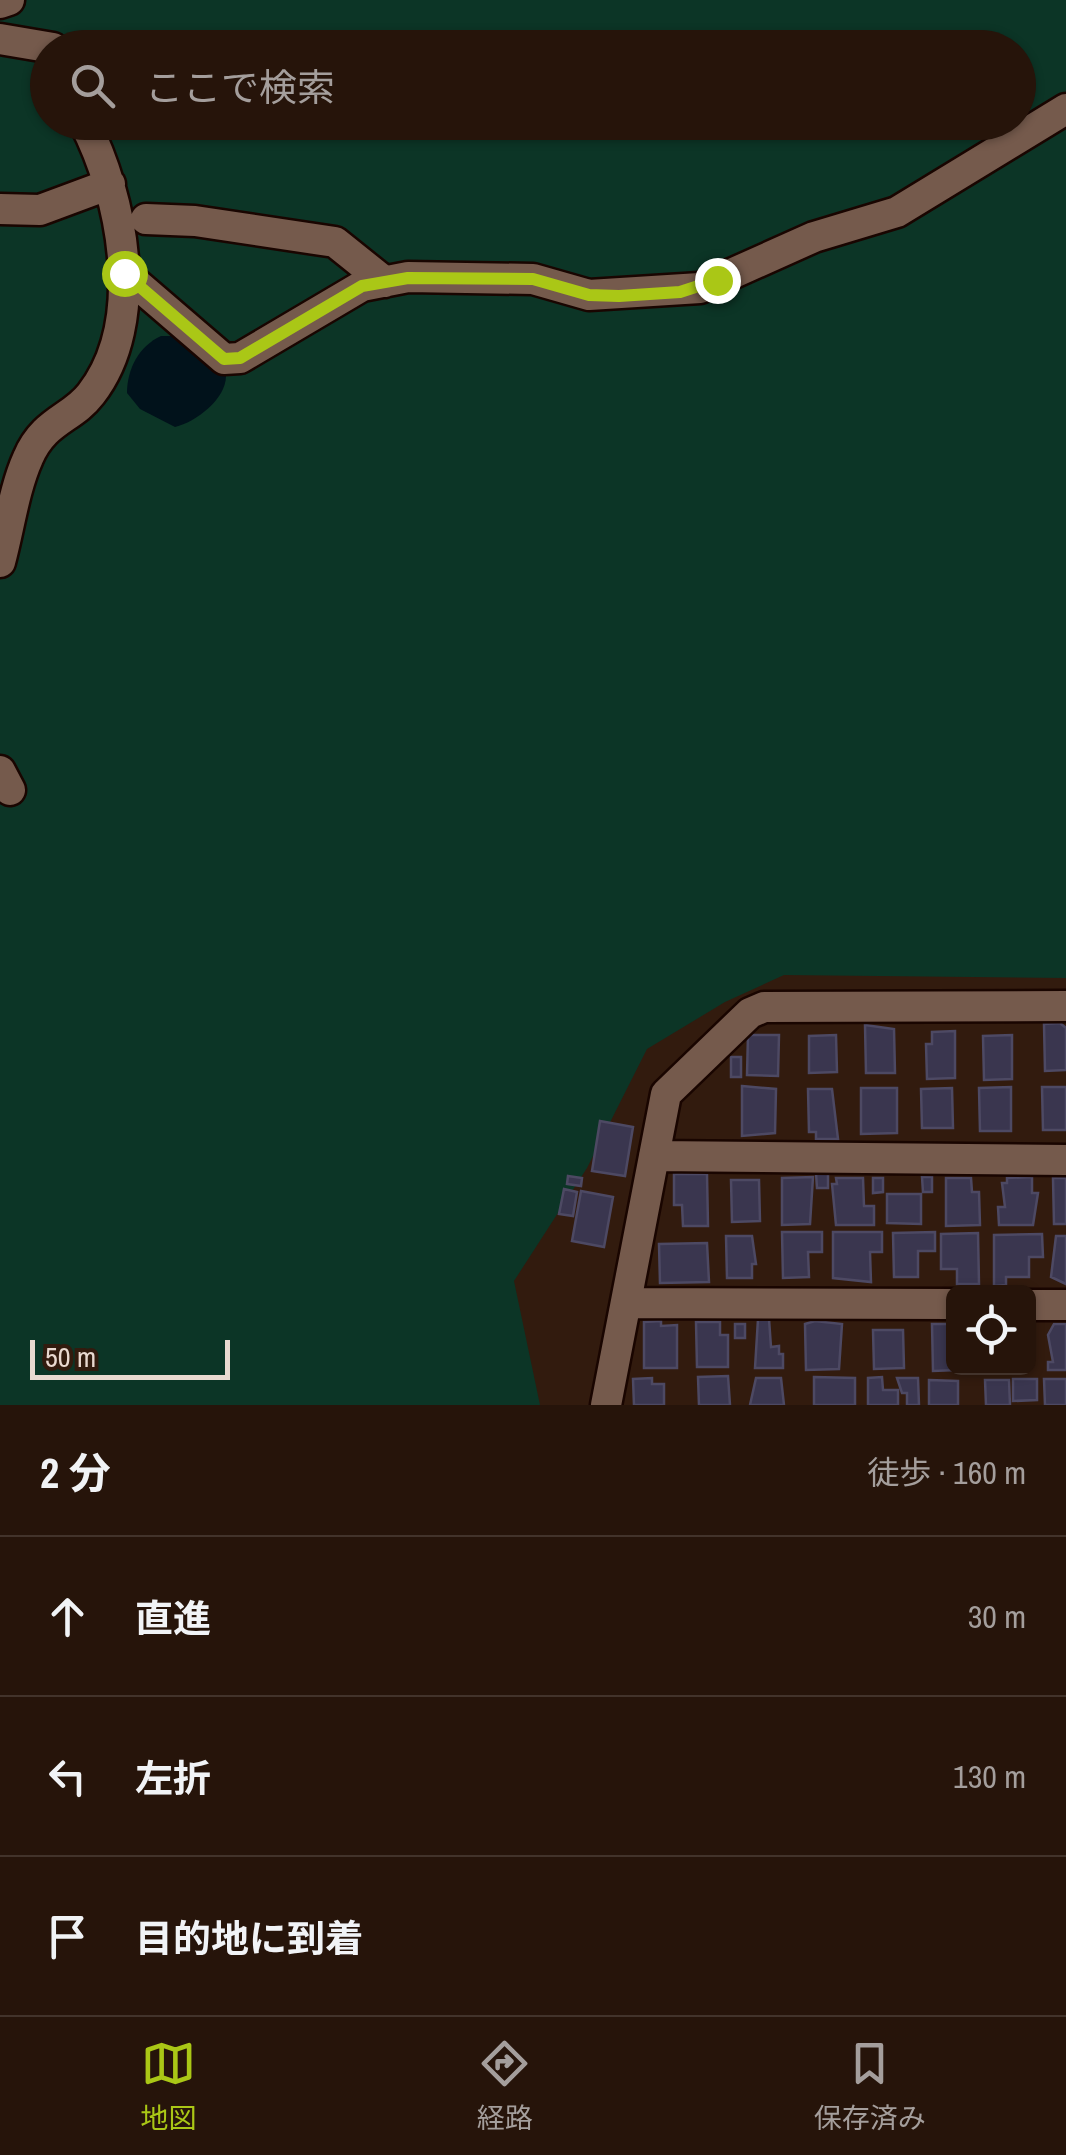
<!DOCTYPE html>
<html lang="ja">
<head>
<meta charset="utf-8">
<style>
	body { margin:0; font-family:"Archivo Narrow","Noto Sans JP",sans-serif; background:#322118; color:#f1f3f6 }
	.controls { position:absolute; right:30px; bottom:30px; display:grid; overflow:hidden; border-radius:15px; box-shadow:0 2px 8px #0004 }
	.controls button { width:90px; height:90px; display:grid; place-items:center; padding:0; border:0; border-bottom:2px solid #42332b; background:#26140a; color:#f1f3f6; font:50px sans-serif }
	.scale { position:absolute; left:30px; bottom:25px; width:200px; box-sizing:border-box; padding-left:10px; border:5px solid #e9d9d0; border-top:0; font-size:28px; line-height:35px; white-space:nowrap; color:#e9d9d0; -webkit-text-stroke:8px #321b0e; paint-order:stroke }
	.stop { position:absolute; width:30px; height:30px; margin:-22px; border:8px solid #aac716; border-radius:50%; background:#fff }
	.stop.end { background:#aac716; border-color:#fff; box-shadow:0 2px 10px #0008 }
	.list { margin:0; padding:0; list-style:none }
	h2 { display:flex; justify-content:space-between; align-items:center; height:130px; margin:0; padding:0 40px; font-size:42px }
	h2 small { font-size:32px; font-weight:400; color:#a49e9c }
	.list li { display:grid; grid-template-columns:65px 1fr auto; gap:30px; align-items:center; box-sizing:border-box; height:160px; padding:0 40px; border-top:2px solid #42332b }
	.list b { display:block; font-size:38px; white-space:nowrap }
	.list em { font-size:32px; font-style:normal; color:#a49e9c }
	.icon { flex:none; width:55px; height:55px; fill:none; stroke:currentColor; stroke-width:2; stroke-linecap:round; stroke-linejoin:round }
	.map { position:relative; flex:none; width:1066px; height:1405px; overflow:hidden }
	.search { position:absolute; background:#26140a; box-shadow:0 2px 8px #0004; left:30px; right:30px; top:30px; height:110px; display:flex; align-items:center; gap:25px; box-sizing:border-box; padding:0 35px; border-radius:55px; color:#a49e9c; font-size:38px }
	.sheet { height:610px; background:#26140a }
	nav { display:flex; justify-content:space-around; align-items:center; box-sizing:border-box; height:140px; border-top:2px solid #42332b; background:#26140a; font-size:28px; color:#a49e9c }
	nav a { display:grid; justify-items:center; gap:5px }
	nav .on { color:#aac716 }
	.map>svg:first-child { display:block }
	.green { fill:#0c3526; fill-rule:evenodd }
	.water { fill:#01121b }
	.building { fill:#3a364f; stroke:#4d4963; stroke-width:2.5 }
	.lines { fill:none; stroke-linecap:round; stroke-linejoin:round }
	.minor-casing { stroke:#190500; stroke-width:35 }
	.minor { stroke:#755a4c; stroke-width:30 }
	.route { stroke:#aac716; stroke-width:12 }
</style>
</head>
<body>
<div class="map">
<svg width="1066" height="1405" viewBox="0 0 1066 1405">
	<rect width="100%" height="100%" fill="#321b0e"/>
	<!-- green -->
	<path class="green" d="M 0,0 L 1066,0 L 1066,978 L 784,975 L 725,1002 L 647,1049 L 587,1168 L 514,1281 L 540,1405 L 0,1405 ZM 48,48 L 1018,48 L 1018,122 L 48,122 Z"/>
	<!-- water -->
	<path class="water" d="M 161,336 L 174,336 L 226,376 C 226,399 196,422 175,427 L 140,409 L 127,393 C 127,369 139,346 161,336 Z"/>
	<!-- building -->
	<path class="building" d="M 45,66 L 48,86 L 43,88 L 34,72 Z
		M 1060,1023 L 1066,1028 L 1066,1070 L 1045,1071 L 1044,1024 Z
		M 865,1025 L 894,1029 L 895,1073 L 866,1073 Z
		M 955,1031 L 955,1078 L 927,1079 L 926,1044 L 932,1044 L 932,1032 Z
		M 748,1035 L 779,1035 L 778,1076 L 747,1075 Z
		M 836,1035 L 837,1072 L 809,1073 L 809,1036 Z
		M 1012,1035 L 1012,1079 L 984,1080 L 983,1036 Z
		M 731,1057 L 741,1057 L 741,1077 L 731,1077 Z
		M 742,1086 L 776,1089 L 775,1133 L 742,1136 Z
		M 1011,1087 L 1011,1131 L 980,1131 L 979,1088 Z
		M 1042,1087 L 1066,1087 L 1066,1130 L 1043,1130 Z
		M 861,1088 L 897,1088 L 897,1133 L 861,1134 Z
		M 952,1088 L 953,1128 L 922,1128 L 921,1089 Z
		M 808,1089 L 832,1089 L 838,1139 L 816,1139 L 816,1132 L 809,1132 Z
		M 600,1121 L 633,1127 L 625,1176 L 592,1171 Z
		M 816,1173 L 828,1173 L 828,1188 L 817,1188 Z
		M 674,1174 L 707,1174 L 708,1226 L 683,1226 L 682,1205 L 674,1205 Z
		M 568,1176 L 582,1178 L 581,1186 L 567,1184 Z
		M 813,1177 L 810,1224 L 782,1225 L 782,1178 Z
		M 922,1177 L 932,1177 L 932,1192 L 923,1192 Z
		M 1032,1177 L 1032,1193 L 1038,1193 L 1033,1225 L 999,1225 L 998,1207 L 1005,1207 L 1002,1183 L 1007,1183 L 1007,1178 Z
		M 836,1178 L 863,1178 L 864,1206 L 874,1206 L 874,1225 L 836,1225 L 832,1184 L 837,1184 Z
		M 873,1178 L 883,1178 L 883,1192 L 873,1193 Z
		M 946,1178 L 971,1178 L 972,1192 L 979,1192 L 980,1225 L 946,1226 Z
		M 1053,1178 L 1066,1178 L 1066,1224 L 1054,1224 Z
		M 731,1180 L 759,1180 L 760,1221 L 732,1222 Z
		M 564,1189 L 577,1192 L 573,1216 L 559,1214 Z
		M 581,1191 L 613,1197 L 604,1247 L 572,1241 Z
		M 887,1194 L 921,1194 L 921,1224 L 887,1223 Z
		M 782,1232 L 822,1232 L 822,1252 L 808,1252 L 809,1277 L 783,1278 Z
		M 833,1232 L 882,1232 L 882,1252 L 870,1252 L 871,1282 L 833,1278 Z
		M 935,1232 L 935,1251 L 918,1251 L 918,1277 L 894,1277 L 893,1233 Z
		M 978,1233 L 979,1284 L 957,1284 L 957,1269 L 941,1269 L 941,1234 Z
		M 1042,1234 L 1043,1257 L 1029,1257 L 1029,1277 L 1006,1277 L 1006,1285 L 994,1286 L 994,1235 Z
		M 726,1236 L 752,1236 L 756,1264 L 752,1264 L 752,1278 L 727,1278 Z
		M 1056,1236 L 1066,1236 L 1066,1284 L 1051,1277 Z
		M 707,1243 L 709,1282 L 660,1283 L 659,1244 Z
		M 758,1319 L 769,1319 L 771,1347 L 779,1346 L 779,1354 L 783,1354 L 783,1368 L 755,1368 Z
		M 661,1321 L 661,1326 L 677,1325 L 677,1368 L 644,1368 L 644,1322 Z
		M 815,1321 L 842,1324 L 839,1369 L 806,1370 L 805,1324 Z
		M 696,1322 L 720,1322 L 720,1335 L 728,1335 L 728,1367 L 697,1367 Z
		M 735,1324 L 745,1324 L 745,1338 L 735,1338 Z
		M 932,1324 L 954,1324 L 954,1368 L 958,1370 L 933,1371 Z
		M 1054,1324 L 1066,1324 L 1066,1370 L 1048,1370 L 1048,1362 L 1053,1362 L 1048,1335 Z
		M 873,1330 L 903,1330 L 904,1368 L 874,1369 Z
		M 985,1368 L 1014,1368 L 1014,1372 L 985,1372 Z
		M 728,1376 L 730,1405 L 699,1405 L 698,1377 Z
		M 814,1377 L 855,1378 L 855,1405 L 814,1405 Z
		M 882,1377 L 883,1390 L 898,1390 L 898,1405 L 868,1405 L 868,1378 Z
		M 652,1378 L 652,1384 L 664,1384 L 664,1405 L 634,1405 L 633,1379 Z
		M 756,1378 L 781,1378 L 784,1405 L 750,1405 Z
		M 897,1378 L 918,1378 L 919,1405 L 907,1405 L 907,1393 L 902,1393 Z
		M 1013,1379 L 1037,1379 L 1037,1400 L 1013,1401 Z
		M 1044,1379 L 1066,1379 L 1066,1405 L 1045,1405 Z
		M 929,1380 L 958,1381 L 958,1405 L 929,1405 Z
		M 985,1380 L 1009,1380 L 1010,1405 L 986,1405 Z"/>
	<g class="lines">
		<!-- minor casing -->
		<g class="minor-casing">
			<path id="minor" d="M 0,3 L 9,0
				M 0,39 L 53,48
				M 0,209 L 40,210 L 110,184
				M 146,219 L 195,221 L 335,242 L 385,282
				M 124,273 L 224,359 L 240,358 L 362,286 L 408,277 L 533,279 L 589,295 L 700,288 L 814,237 L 897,212 L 1066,109
				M 0,562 C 9,529 14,489 28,458 C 44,420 72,419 91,394 C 147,322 123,197 84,122
				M 0,771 L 10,790
				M 654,1156 L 1066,1160
				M 628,1303 L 954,1304
				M 1028,1305 L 1066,1305
				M 606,1405 L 666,1094 L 750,1013 L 764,1007 L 1066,1006"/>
		</g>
		<!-- minor -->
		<use href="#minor" class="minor"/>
	</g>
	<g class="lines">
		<!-- route -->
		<path class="route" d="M 124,273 L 224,359 L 240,358 L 362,286 L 408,278 L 533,279 L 589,295 L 619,296 L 680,292 L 717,280"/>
	</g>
</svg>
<div class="controls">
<button><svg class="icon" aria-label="locate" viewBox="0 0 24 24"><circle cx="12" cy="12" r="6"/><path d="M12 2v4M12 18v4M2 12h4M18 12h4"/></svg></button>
</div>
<div class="scale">50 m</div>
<div class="stop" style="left:124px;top:273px"></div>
<div class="stop end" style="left:717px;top:280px"></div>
<div class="search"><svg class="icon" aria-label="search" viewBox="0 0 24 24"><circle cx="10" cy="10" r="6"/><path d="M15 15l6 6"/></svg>ここで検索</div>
</div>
<section class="sheet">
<h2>2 分<small>徒歩 · 160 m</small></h2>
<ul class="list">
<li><svg class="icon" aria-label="ahead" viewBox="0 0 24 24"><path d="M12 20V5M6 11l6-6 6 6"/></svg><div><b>直進</b></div><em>30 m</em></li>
<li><svg class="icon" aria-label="left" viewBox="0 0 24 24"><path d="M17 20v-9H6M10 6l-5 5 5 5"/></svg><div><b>左折</b></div><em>130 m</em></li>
<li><svg class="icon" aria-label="arrive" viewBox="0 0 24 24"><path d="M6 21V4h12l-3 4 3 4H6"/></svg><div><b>目的地に到着</b></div></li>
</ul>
</section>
<nav>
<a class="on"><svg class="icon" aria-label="map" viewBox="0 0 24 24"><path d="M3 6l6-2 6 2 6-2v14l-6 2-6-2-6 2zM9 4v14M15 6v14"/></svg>地図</a>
<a><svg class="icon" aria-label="directions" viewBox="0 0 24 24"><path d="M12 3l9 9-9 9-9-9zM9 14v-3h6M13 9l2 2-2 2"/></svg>経路</a>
<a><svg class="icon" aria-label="saved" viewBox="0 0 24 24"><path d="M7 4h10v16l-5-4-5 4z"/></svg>保存済み</a>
</nav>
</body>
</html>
